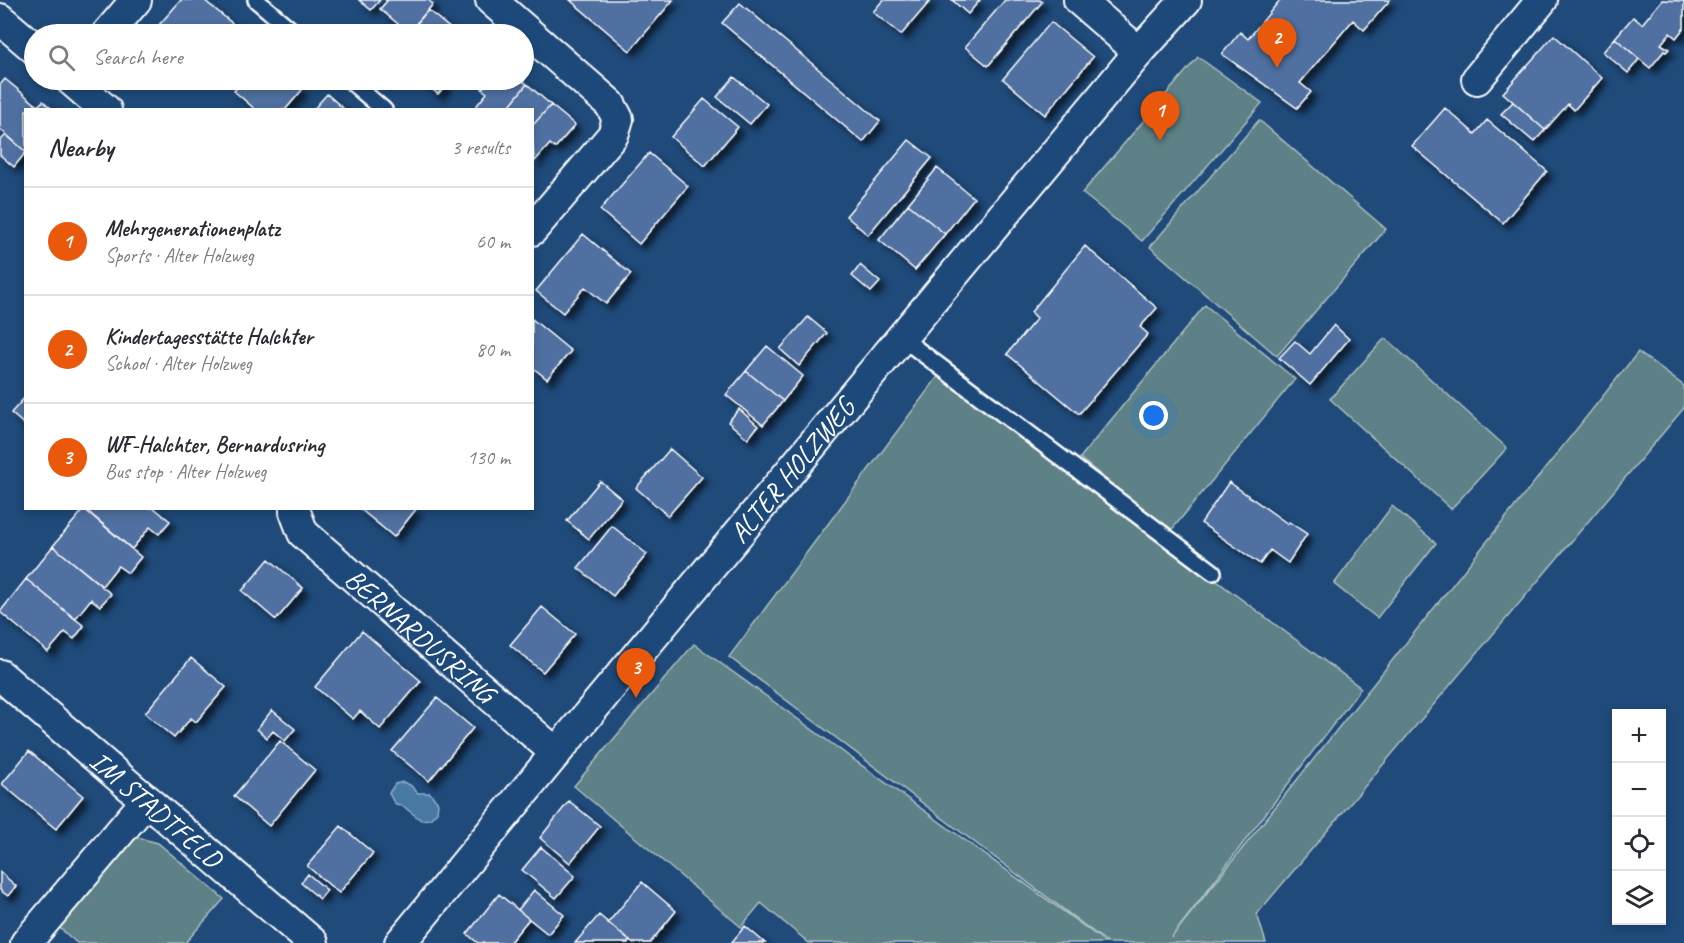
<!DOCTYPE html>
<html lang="en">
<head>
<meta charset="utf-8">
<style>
	body { margin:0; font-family:Caveat,sans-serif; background:#f2f2f3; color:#2b2b33 }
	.controls { position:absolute; right:18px; bottom:18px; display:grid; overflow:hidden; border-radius:0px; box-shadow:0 3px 9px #0003 }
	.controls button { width:54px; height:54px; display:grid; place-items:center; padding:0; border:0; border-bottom:2px solid #e1e1e2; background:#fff; color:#2b2b33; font:30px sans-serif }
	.you { position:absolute; left:1154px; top:416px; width:21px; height:21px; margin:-15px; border:4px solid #fff; border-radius:50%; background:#1a73e8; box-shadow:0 0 0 9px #1a73e833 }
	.badge { display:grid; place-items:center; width:39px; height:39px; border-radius:50%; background:#ea580c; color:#fff; font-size:20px; font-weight:700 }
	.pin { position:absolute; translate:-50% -50px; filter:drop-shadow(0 2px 3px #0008) }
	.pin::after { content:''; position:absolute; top:32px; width:21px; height:18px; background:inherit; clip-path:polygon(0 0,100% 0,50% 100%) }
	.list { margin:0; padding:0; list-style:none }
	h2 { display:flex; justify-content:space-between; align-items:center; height:78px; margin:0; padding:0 24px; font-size:26px }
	h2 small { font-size:20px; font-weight:400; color:#7c7c81 }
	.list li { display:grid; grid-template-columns:39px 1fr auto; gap:18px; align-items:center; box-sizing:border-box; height:108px; padding:0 24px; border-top:2px solid #e1e1e2 }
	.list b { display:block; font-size:22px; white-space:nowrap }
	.list p { margin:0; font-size:20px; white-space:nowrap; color:#7c7c81 }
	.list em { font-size:20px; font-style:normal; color:#7c7c81 }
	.icon { flex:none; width:33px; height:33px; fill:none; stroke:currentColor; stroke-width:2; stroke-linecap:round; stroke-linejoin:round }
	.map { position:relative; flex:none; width:1684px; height:943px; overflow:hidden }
	.search { position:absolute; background:#fff; box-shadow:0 3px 9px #0003; left:24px; top:24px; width:510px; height:66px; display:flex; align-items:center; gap:15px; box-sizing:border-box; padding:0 21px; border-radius:33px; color:#7c7c81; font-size:22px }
	.panel { position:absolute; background:#fff; box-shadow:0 3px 9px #0003; left:24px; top:108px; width:510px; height:402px; border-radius:0px }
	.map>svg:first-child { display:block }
	.green { fill:#5d8186; stroke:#aec0c2; stroke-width:1.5 }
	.water { fill:#4679a3; stroke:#90afc8; stroke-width:1.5 }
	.building { fill:#5070a0; stroke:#fff; stroke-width:1.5; filter:url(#shadow) }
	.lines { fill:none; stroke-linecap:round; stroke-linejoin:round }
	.service-casing { stroke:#fff; stroke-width:20 }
	.minor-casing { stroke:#fff; stroke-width:34 }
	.service { stroke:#1f4a7a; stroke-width:15 }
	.minor { stroke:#1f4a7a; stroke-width:30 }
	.labels { text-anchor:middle; stroke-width:4.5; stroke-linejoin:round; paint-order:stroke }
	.street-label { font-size:28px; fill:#fff; stroke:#1f4a7a }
</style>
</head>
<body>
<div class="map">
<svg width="1684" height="943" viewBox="0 0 1684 943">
	<defs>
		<filter id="shadow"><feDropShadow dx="5.5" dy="5.5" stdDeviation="3" flood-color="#0009"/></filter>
	</defs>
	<rect width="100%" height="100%" fill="#1f4a7a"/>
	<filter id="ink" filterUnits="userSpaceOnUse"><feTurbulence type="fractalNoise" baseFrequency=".0167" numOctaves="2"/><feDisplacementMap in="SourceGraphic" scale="12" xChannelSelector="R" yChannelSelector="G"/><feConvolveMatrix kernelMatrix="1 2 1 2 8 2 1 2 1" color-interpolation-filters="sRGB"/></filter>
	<g filter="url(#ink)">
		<!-- green -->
		<path class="green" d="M 1198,57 L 1262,103 L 1142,241 L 1082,193 Z
			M 1259,120 L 1386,229 L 1277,356 L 1150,247 Z
			M 1205,305 L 1295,379 L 1170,532 L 1080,458 Z
			M 1385,338 L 1507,448 L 1451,509 L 1330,399 Z
			M 1638,352 L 1684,386 L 1684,408 L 1257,914 L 1266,943 L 1108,943 L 729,657 L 939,375 L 1361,688 L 1171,938 Z
			M 1392,506 L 1436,543 L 1377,618 L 1334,584 Z
			M 694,644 L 1107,943 L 809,943 L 761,903 L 741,927 L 574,786 Z
			M 131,836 L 158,843 L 224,899 L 185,943 L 77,943 L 55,924 Z"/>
		<!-- water -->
		<path class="water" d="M 403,782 L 410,785 L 418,793 L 430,793 L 438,803 L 437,812 L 430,819 L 421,820 L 404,807 L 394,803 L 389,793 L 395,784 Z"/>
		<!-- building -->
		<path class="building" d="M 181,0 L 204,0 L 245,34 L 170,34 L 159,25 Z
			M 359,0 L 380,0 L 371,10 Z
			M 385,0 L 428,0 L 433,4 L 409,33 L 380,9 L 387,1 Z
			M 570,0 L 673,0 L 630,51 Z
			M 883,0 L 931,0 L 901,35 L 873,12 Z
			M 952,0 L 980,0 L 968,14 Z
			M 1005,0 L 1040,0 L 1042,2 L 988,66 L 965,47 Z
			M 1280,0 L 1390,0 L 1364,30 L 1353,20 L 1300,83 L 1311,92 L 1297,108 L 1222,54 L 1240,32 L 1248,39 Z
			M 1662,0 L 1684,1 L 1684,28 L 1676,38 L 1670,33 L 1661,44 L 1669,49 L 1666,52 L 1664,51 L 1650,68 L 1615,38 L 1633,17 L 1642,24 Z
			M 740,3 L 880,121 L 863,142 L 722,23 Z
			M 428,10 L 453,31 L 451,34 L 407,34 Z
			M 1051,22 L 1093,57 L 1045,115 L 1003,79 Z
			M 1554,35 L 1602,78 L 1574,110 L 1568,104 L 1545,130 L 1503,93 Z
			M 1615,38 L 1639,59 L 1628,73 L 1603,52 Z
			M 734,77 L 767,104 L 750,124 L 717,97 Z
			M 5,79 L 38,106 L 43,101 L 53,110 L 26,110 L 26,152 L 0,129 L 0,85 Z
			M 244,80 L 289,80 L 302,90 L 285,110 L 256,110 L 234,91 Z
			M 421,80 L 438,80 L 446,85 L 438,94 Z
			M 490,80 L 521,80 L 527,84 L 506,110 L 473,110 L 487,93 L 482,89 Z
			M 527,84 L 551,105 L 532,126 L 532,110 L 506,110 Z
			M 327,94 L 345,110 L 313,110 Z
			M 704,99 L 738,127 L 705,166 L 671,137 Z
			M 1513,102 L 1545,130 L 1534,142 L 1501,114 Z
			M 551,105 L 575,125 L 555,148 L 550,144 L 534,162 L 532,126 Z
			M 1445,108 L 1475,134 L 1487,120 L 1547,171 L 1503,223 L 1412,146 Z
			M 6,135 L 26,152 L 14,167 L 0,155 L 0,141 Z
			M 909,140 L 932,158 L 868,235 L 846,216 Z
			M 649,153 L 688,186 L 639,244 L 600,210 Z
			M 937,168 L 974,198 L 945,234 L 908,204 Z
			M 908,204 L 945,234 L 915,270 L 879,240 Z
			M 583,234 L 631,274 L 606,304 L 585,287 L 563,313 L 536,291 Z
			M 1085,246 L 1157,308 L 1140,327 L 1148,334 L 1079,414 L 1007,354 L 1037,318 L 1031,312 Z
			M 860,265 L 880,282 L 871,292 L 852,276 Z
			M 808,317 L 827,333 L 799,366 L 780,349 Z
			M 532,319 L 571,351 L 547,379 L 532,367 Z
			M 1334,325 L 1349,339 L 1310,385 L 1279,358 L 1295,341 L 1310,354 Z
			M 767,346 L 803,376 L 783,401 L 746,371 Z
			M 746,371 L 783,401 L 763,425 L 726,395 Z
			M 26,396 L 26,426 L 11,413 Z
			M 739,409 L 758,426 L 748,439 L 728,422 Z
			M 670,449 L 702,477 L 668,516 L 636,488 Z
			M 600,481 L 622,499 L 589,539 L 567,521 Z
			M 1229,482 L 1288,524 L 1289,522 L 1307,534 L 1288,563 L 1270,550 L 1260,564 L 1201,523 Z
			M 84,508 L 154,508 L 170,521 L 159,534 L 150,527 L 132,549 Z
			M 359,508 L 417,508 L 394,537 Z
			M 84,509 L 141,557 L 128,573 L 118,566 L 102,586 L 53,546 Z
			M 612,526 L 647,554 L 613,596 L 578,568 Z
			M 53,546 L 111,594 L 100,606 L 91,599 L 75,619 L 26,579 Z
			M 269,559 L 303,588 L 276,620 L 242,591 Z
			M 26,579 L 84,626 L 74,639 L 65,632 L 48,652 L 0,612 Z
			M 542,607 L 575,634 L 543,672 L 510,645 Z
			M 362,631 L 421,681 L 380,729 L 360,711 L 353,719 L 315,687 Z
			M 191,658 L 226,687 L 196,722 L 191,718 L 174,738 L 145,713 Z
			M 437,698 L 473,728 L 429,781 L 392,751 Z
			M 272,710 L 295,729 L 285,741 L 273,731 L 267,738 L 257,729 Z
			M 280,741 L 315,770 L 269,826 L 234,796 Z
			M 29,751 L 83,796 L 56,829 L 2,784 Z
			M 569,801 L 600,826 L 570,863 L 540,838 Z
			M 341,826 L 373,853 L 339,893 L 307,866 Z
			M 541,847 L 575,876 L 556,898 L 522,870 Z
			M 0,872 L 16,886 L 8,896 L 0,890 Z
			M 308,874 L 327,890 L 320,899 L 301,883 Z
			M 642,882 L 676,911 L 650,943 L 632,943 L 608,923 Z
			M 534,890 L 564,915 L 548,934 L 518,910 Z
			M 499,894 L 529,919 L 509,943 L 478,943 L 467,934 Z
			M 599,915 L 630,941 L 628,943 L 575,943 Z
			M 745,926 L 765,943 L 731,943 Z"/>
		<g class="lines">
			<!-- service casing -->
			<g class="service-casing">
				<path id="service" d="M 256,0 L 296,34
					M 349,80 L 384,110
					M 902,338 L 1213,572"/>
			</g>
			<!-- minor casing -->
			<g class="minor-casing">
				<g id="minor">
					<path d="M 491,0 L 610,104 L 618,119 L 613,135 L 532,230"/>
					<path d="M 1079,0 L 1139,52"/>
					<path d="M 0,19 L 34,48"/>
					<path d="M 107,34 L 136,0"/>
					<path d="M 1477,79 L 1542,0"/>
					<path d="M 71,80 L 106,110"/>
					<path id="s1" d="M 295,508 L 295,512 L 303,533 L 556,753"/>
					<path id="s2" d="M 0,675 L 313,943"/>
					<path d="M 26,943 L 147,800"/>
					<path id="s3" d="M 400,943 L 556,753 L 1139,52 L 1186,0"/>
				</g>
			</g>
			<!-- service -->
			<use href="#service" class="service"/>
			<!-- minor -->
			<use href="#minor" class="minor"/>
		</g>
	</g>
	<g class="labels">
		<!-- street labels -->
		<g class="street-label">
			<text dy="10" stroke="none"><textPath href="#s3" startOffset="614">ALTER HOLZWEG</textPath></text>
			<text dy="10" stroke="none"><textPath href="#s1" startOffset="182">BERNARDUSRING</textPath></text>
			<text dy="10" stroke="none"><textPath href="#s2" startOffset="206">IM STADTFELD</textPath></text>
		</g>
	</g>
</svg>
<div class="controls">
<button>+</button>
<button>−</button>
<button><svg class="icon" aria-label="locate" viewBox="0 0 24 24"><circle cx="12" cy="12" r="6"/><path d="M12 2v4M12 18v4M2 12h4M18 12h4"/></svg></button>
<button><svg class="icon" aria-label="layers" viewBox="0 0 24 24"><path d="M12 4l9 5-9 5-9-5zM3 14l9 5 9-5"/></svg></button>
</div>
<div class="you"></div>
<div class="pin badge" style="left:1160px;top:141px">1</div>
<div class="pin badge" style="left:1277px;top:68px">2</div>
<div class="pin badge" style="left:636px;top:698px">3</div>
<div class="search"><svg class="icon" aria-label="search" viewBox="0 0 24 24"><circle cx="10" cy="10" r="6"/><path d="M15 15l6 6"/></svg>Search here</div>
<section class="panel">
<h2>Nearby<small>3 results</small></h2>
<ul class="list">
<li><span class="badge">1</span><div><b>Mehrgenerationenplatz</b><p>Sports · Alter Holzweg</p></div><em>60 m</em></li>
<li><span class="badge">2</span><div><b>Kindertagesstätte Halchter</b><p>School · Alter Holzweg</p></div><em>80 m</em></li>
<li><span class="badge">3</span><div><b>WF-Halchter, Bernardusring</b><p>Bus stop · Alter Holzweg</p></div><em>130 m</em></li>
</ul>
</section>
</div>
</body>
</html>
